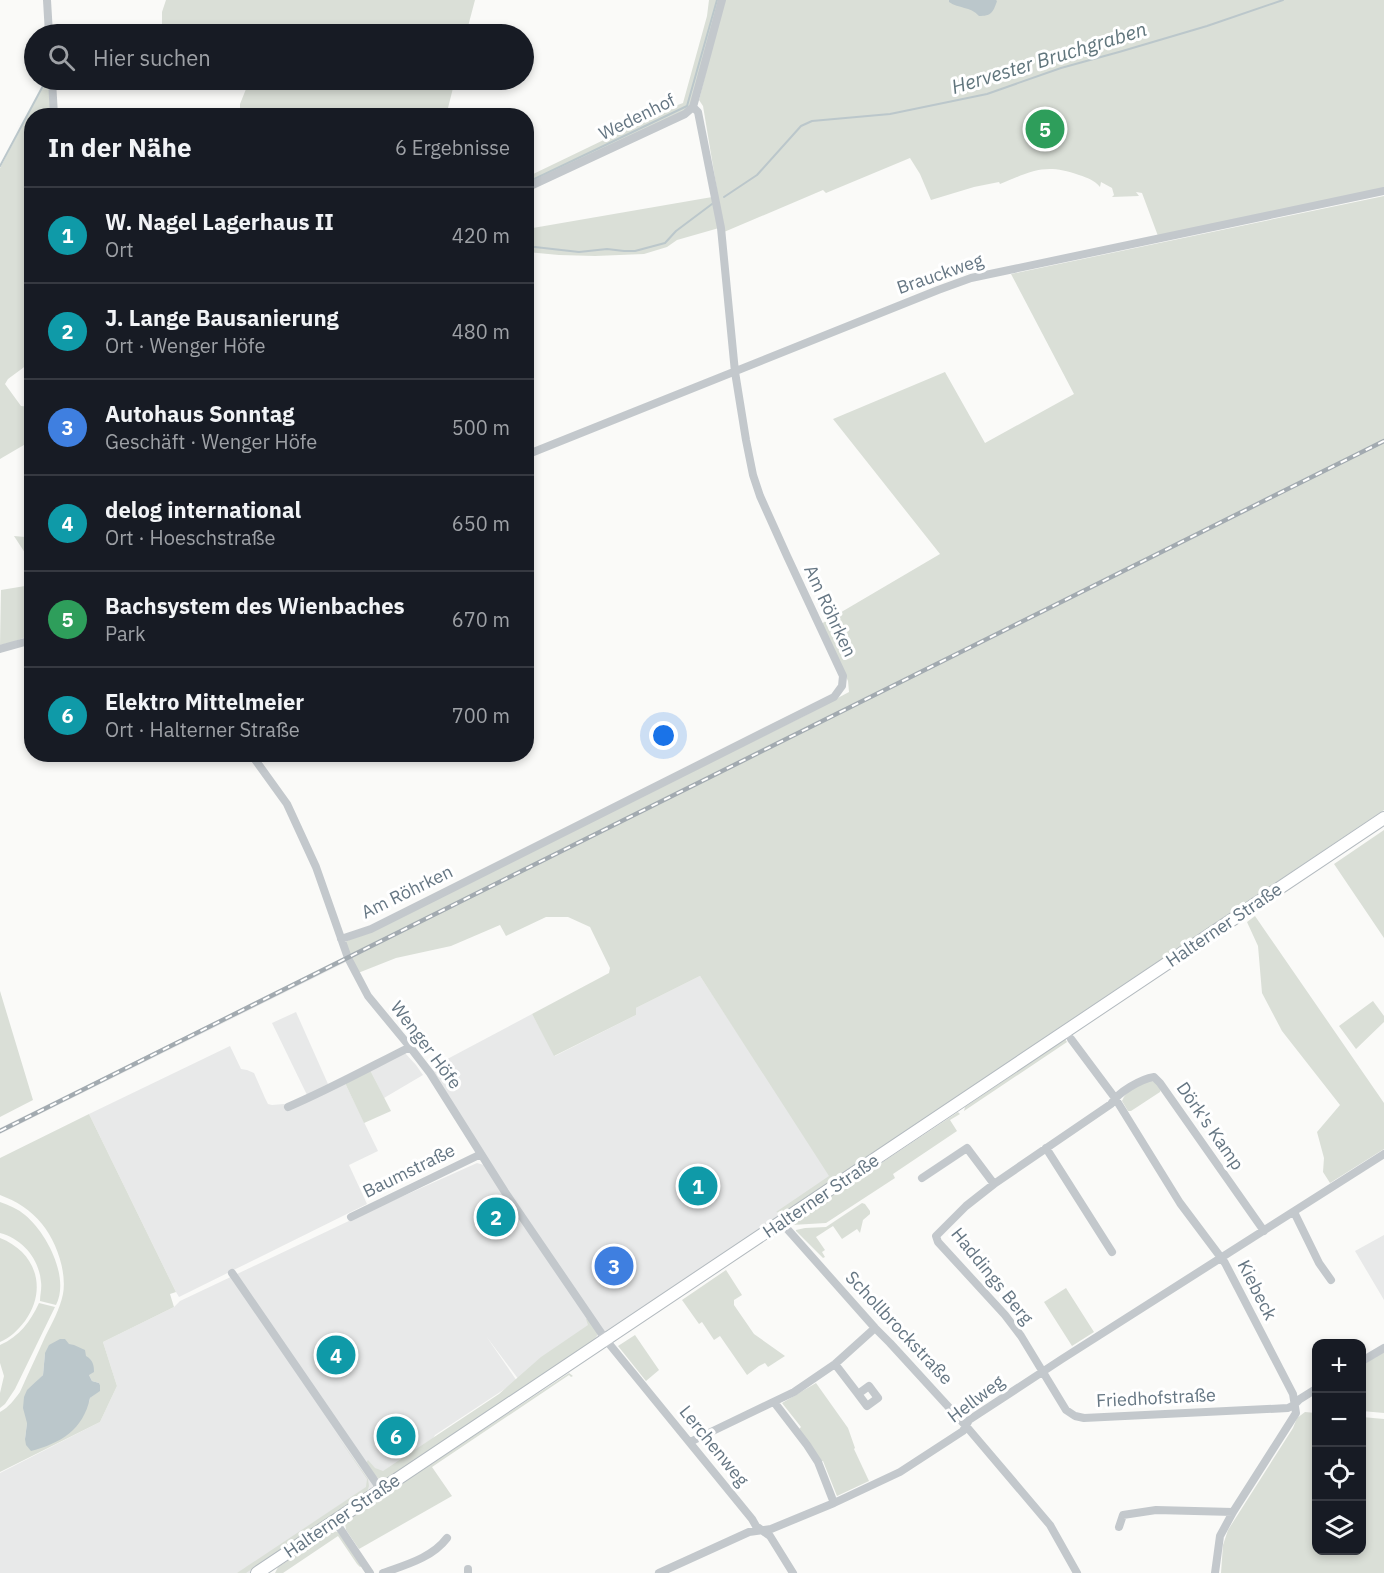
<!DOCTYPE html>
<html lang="de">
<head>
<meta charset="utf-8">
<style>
	body { margin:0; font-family:"IBM Plex Sans",sans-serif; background:#20242c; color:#f1f3f6 }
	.controls { position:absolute; right:18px; bottom:18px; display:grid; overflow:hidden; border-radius:12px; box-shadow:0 3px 9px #0003 }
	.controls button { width:54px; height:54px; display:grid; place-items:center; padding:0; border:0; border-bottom:2px solid #363941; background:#171b24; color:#f1f3f6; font:30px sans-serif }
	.you { position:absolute; left:664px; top:736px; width:21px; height:21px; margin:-15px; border:4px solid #fff; border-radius:50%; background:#1a73e8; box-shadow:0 0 0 9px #1a73e833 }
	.badge { display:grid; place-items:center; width:39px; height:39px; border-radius:50%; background:#e4572e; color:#fff; font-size:20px; font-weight:700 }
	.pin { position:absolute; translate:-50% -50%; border:3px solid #fff; box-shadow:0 2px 6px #0006 }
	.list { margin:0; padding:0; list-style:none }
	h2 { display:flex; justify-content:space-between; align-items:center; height:78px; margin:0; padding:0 24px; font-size:26px }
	h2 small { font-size:20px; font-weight:400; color:#9ea1a6 }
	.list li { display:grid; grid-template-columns:39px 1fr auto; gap:18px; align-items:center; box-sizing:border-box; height:96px; padding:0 24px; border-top:2px solid #363941 }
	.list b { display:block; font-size:22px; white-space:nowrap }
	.list p { margin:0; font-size:20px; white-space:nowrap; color:#9ea1a6 }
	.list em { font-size:20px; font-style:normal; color:#9ea1a6 }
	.icon { flex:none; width:33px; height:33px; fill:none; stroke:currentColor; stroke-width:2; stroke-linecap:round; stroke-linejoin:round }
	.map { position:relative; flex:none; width:1384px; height:1573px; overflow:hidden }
	.search { position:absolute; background:#171b24; box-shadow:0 3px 9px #0003; left:24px; top:24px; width:510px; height:66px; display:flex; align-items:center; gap:15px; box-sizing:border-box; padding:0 21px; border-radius:33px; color:#9ea1a6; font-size:22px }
	.panel { position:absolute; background:#171b24; box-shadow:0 3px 9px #0003; left:24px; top:108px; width:510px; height:654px; border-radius:24px }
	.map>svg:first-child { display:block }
	.built { fill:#e8e9e9 }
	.green { fill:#dadfd7; fill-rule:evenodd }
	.water { fill:#bbc7cb }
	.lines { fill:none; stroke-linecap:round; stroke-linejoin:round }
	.stream { stroke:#bbc7cb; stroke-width:2 }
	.secondary-casing { stroke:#b3babf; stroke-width:14 }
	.street { stroke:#c3c8cc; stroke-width:8 }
	.secondary { stroke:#fff; stroke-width:12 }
	.rail-casing { stroke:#a2aab0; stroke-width:4.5 }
	.rail { stroke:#fff; stroke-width:2; stroke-dasharray:7; stroke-linecap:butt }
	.labels { text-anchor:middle; stroke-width:6; stroke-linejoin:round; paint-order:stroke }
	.street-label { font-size:18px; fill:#657683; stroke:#fff }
	.water-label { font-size:20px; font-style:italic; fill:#60757c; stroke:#fff }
</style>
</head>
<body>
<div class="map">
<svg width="1384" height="1573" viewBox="0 0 1384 1573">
	<rect width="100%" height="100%" fill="#fafaf8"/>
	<!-- built -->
	<path class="built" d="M 344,958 L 346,962 L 0,1134 L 0,1128 Z
		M 700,976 L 837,1185 L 528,1392 L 486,1336 L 517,1381 L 435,1435 L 426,1451 L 257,1573 L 0,1573 L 0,1473 L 100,1422 L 117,1386 L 103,1342 L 174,1307 L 180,1301 L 372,1210 L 477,1163 L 484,1165 L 430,1073 L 436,1065 L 532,1014 L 555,1056 L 636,1015 L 636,1008 Z
		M 296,1012 L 328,1084 L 307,1095 L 272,1023 Z
		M 230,1046 L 241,1069 L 247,1070 L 254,1073 L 265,1098 L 268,1104 L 272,1105 L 284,1104 L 287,1109 L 345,1083 L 378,1151 L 349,1165 L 367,1204 L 179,1297 L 176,1292 L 89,1114 Z
		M 405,1053 L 416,1065 L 423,1075 L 384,1098 L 370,1070 Z
		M 1384,1235 L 1384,1300 L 1355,1251 Z"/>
	<!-- green -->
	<path class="green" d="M 166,0 L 475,0 L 466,34 L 162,34 L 162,12 Z
		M 709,0 L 721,0 L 693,101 L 688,109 L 527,186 L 527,177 L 670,108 L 683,103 L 707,16 Z
		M 724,0 L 1384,0 L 1384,188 L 1158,236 L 1142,193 L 1136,192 L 1139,196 L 1112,197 L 1114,195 L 1112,188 L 1101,182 L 1100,187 C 1094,180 1088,178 1079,175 C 1045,163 1032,171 1000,184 L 999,182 L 974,187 L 931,200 L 920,174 L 910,158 L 826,193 L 823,190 L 724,232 L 719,228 L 677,240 L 667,247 L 644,254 L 595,256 L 559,255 L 527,252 L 527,229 L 718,196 L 703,106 L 699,100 Z
		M 220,80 L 455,80 L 446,116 L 240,115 L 240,104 L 248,84 Z
		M 45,82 L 50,84 L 51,115 L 32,116 L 31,362 L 8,379 L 5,384 L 21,406 L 31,407 L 31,423 L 26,427 L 26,436 L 29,442 L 0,459 L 0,168 Z
		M 1384,196 L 1384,810 L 783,1213 L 776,1212 L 829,1176 L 700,976 L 636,1008 L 636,1015 L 554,1056 L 532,1014 L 609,973 L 610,968 L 590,927 L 568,917 L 546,917 L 506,936 L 500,925 L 451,946 L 396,958 L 358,973 L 345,942 L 802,717 L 849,692 L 848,681 L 821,624 L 940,554 L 833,419 L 945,372 L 985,443 L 1074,394 L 1011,274 Z
		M 14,536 L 25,537 L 31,555 L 31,635 L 13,642 L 0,645 L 1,590 L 25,586 L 27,556 Z
		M 1384,830 L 1384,938 L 1334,864 Z
		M 1255,916 L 1384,1103 L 1384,1149 L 1330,1183 L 1323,1172 L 1324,1158 L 1317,1132 L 1340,1105 L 1282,1031 L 1262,993 L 1258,946 L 1247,922 Z
		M 0,991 L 33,1100 L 0,1117 Z
		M 1373,1001 L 1384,1016 L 1384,1022 L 1356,1049 L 1339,1026 Z
		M 1065,1039 L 1067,1042 L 964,1111 L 965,1107 Z
		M 370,1070 L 391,1111 L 364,1123 L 345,1083 Z
		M 1151,1081 L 1155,1082 L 1161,1089 L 1160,1092 L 1131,1111 L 1128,1111 L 1122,1101 C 1126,1090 1140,1083 1151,1081 Z
		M 958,1112 L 960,1114 L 950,1120 L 957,1131 L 893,1174 L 895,1178 L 826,1223 L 792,1225 L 803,1215 Z
		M 89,1114 L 176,1292 L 170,1294 L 174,1307 L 103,1342 L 117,1386 L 100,1422 L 0,1472 L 0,1412 C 9,1407 14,1400 20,1392 C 28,1374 37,1355 45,1337 C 52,1323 60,1309 63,1294 C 67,1271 56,1241 42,1224 C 31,1210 16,1201 0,1195 L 0,1158 ZM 45,1353 L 89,1375 L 92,1381 L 99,1383 L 100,1386 L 99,1391 L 90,1398 L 89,1402 L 25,1439 L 27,1423 L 38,1380 L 43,1375 Z
		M 0,1202 C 9,1205 18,1209 25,1215 C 47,1233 70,1278 56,1305 L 40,1301 C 40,1295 42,1288 41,1282 C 39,1258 22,1239 0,1233 Z
		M 862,1203 L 865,1204 L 870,1211 L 870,1214 L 863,1220 L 860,1233 L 857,1229 L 842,1239 L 833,1226 L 816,1237 L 825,1250 L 822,1252 L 825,1257 L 823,1258 L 796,1231 L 796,1230 L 805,1228 L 826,1227 Z
		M 0,1238 C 36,1252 48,1289 25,1321 C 18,1330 10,1338 0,1342 Z
		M 726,1270 L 742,1295 L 734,1300 L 734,1305 L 754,1334 L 785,1356 L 768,1367 L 765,1363 L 759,1366 L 747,1375 L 720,1336 L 714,1340 L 702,1322 L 699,1324 L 682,1300 Z
		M 1066,1288 L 1094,1332 L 1072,1346 L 1044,1302 Z
		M 39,1303 L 55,1307 L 15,1389 L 5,1404 L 0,1408 L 0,1393 L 4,1376 L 0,1363 L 0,1345 C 20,1336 30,1322 39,1303 Z
		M 586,1319 L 587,1319 L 598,1332 C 597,1340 586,1346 579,1350 L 387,1479 L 382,1480 L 375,1476 L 366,1463 L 368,1460 L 375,1468 L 383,1471 L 499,1394 L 541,1357 L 588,1325 Z
		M 635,1335 L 659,1370 L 646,1381 L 618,1346 Z
		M 1384,1352 L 1384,1413 L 1362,1411 L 1362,1365 Z
		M 569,1373 L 573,1376 L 571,1377 L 569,1375 L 432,1467 L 452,1496 L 359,1549 L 346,1530 L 345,1523 L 348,1519 Z
		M 816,1383 L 848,1428 L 855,1448 L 854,1449 L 869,1481 L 837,1496 L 823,1461 L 820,1462 L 799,1429 L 801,1427 L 782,1403 Z
		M 1305,1412 L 1316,1413 L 1316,1550 L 1362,1550 L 1362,1417 L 1384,1419 L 1384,1573 L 1221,1573 L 1223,1545 L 1228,1530 L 1293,1428 L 1297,1418 Z
		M 333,1430 L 368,1479 L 369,1486 L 367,1492 L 246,1573 L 237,1573 L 366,1487 L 367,1479 Z
		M 333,1531 L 338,1532 L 362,1566 L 360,1567 L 357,1564 L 338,1536 L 283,1573 L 275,1573 L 278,1567 Z"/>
	<!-- water -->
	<path class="water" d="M 949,0 L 996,0 L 997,1 C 993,13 991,16 979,16 C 970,6 959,9 949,2 Z
		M 60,1339 L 65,1339 L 69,1344 L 74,1345 L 85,1350 L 86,1356 C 93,1360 94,1365 94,1372 L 89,1375 L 92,1381 L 99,1383 L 100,1385 L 100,1391 L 90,1398 C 83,1430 61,1443 31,1451 L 26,1445 L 25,1439 L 27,1423 L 23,1408 L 24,1397 L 27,1390 L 43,1375 L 45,1353 L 49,1345 Z"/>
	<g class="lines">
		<!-- stream -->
		<path class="stream" d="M 0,166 L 45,82
			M 526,183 L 687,106 L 717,0
			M 724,197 L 757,175 L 801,126 L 812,121 L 890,114 L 987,94 L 1061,68 L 1119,52 L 1207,26 L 1283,0
			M 526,246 L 579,252 L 607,249 L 624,251 L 635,251 L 665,243 L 676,231 L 712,204"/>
		<!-- secondary casing -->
		<g class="secondary-casing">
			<path id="secondary" d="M 257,1573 L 1384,818"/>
		</g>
		<!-- street -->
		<path class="street" d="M 47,0 L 49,34
			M 52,80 L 54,116
			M 526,188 L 685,114 L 693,107 L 722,0
			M 526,455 L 938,290 L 971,278 L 1384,191
			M 0,649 L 32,640
			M 251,754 L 287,804 L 316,867 L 348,958 L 368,996 L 410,1047 L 430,1073 L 505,1192 L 606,1340 L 752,1519 L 756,1526 L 770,1536 L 793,1573
			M 341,939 L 371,929 L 834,697 L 842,686 L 843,676 L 787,556 L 760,496 L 753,475 L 746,440 L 735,372 L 721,228 L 698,112 L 693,107
			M 1071,1039 L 1115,1098 L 1180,1203 L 1225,1263 L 1293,1394 L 1296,1413 L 1233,1512 L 1220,1536 L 1215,1573
			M 288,1107 C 330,1089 370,1067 410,1047
			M 1046,1148 L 1112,1252
			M 922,1178 L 967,1148 L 994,1184
			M 1294,1212 L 1319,1263 L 1331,1280
			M 351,1217 L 481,1154
			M 781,1222 L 875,1328 L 890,1343 L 966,1426 L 1050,1525 L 1077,1573
			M 1264,1231 L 1160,1083 L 1154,1077 C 1141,1079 1118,1092 1111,1104 L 994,1184 L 966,1206 L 936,1236 L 938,1242 L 1005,1315 L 1021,1336 L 1066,1410 L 1075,1416 L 1084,1418 L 1288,1408 L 1294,1405 L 1300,1399 L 1316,1389
			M 232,1273 L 381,1490
			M 1362,1361 L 1384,1348
			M 835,1364 L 858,1394
			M 869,1386 L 878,1398 L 867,1406 L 858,1394 Z
			M 774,1402 L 807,1445 L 818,1462 L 834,1503
			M 690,1442 L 794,1392 L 835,1364 L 875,1328
			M 335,1521 L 370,1573
			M 1119,1527 L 1123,1515 L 1156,1510 L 1233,1512
			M 383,1573 C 405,1565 432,1558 447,1538
			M 468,1573 L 468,1569
			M 659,1573 L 749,1532 L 771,1529 L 834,1503 L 900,1472 L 963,1431 L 969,1420 L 1062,1359 L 1384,1154"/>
		<!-- secondary -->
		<use href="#secondary" class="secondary"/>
		<!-- rail casing -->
		<g class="rail-casing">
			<path id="rail" d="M 0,1131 L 1384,441"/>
		</g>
		<!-- rail -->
		<use href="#rail" class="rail"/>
	</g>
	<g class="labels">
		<!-- street labels -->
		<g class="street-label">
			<text transform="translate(637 117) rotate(-26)" y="6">Wedenhof</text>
			<text transform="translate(940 274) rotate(-19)" y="6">Brauckweg</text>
			<text transform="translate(830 611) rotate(65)" y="6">Am Röhrken</text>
			<text transform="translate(407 892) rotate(-26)" y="6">Am Röhrken</text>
			<text transform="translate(1224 925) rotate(-34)" y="6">Halterner Straße</text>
			<text transform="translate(426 1045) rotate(53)" y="6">Wenger Höfe</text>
			<text transform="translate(1210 1126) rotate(55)" y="6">Dörk's Kamp</text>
			<text transform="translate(409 1171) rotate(-26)" y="6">Baumstraße</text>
			<text transform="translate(821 1196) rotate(-34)" y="6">Halterner Straße</text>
			<text transform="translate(992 1276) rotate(51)" y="6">Haddings Berg</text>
			<text transform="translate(1257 1290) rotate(63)" y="6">Kiebeck</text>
			<text transform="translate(899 1328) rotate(47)" y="6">Schollbrockstraße</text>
			<text transform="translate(1156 1398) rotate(-3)" y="6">Friedhofstraße</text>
			<text transform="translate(976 1399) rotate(-37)" y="6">Hellweg</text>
			<text transform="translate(714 1446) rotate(51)" y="6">Lerchenweg</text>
			<text transform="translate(342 1516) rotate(-34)" y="6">Halterner Straße</text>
		</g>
		<!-- water labels -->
		<g class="water-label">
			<text transform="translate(1049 58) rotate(-17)" y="7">Hervester Bruchgraben</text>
		</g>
	</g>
</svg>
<div class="controls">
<button>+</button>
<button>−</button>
<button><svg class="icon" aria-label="locate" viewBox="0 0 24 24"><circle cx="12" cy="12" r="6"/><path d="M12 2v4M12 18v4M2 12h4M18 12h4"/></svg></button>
<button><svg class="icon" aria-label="layers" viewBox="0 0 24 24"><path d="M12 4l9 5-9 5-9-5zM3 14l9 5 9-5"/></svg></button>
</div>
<div class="you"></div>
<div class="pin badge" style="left:698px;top:1186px;background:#0f9aa8">1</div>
<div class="pin badge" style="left:496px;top:1217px;background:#0f9aa8">2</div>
<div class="pin badge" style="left:614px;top:1266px;background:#3f7fe0">3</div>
<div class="pin badge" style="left:336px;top:1355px;background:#0f9aa8">4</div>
<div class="pin badge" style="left:1045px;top:129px;background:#2e9e5b">5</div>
<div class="pin badge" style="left:396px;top:1436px;background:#0f9aa8">6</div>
<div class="search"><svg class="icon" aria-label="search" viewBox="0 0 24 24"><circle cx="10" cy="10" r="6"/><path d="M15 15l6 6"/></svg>Hier suchen</div>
<section class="panel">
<h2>In der Nähe<small>6 Ergebnisse</small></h2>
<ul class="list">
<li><span class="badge" style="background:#0f9aa8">1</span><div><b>W. Nagel Lagerhaus II</b><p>Ort</p></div><em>420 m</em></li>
<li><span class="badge" style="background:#0f9aa8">2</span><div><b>J. Lange Bausanierung</b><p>Ort · Wenger Höfe</p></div><em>480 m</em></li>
<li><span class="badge" style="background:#3f7fe0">3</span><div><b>Autohaus Sonntag</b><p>Geschäft · Wenger Höfe</p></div><em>500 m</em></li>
<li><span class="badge" style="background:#0f9aa8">4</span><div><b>delog international</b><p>Ort · Hoeschstraße</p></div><em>650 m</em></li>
<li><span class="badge" style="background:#2e9e5b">5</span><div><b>Bachsystem des Wienbaches</b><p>Park</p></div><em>670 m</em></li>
<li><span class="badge" style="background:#0f9aa8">6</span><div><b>Elektro Mittelmeier</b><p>Ort · Halterner Straße</p></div><em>700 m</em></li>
</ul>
</section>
</div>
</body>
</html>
